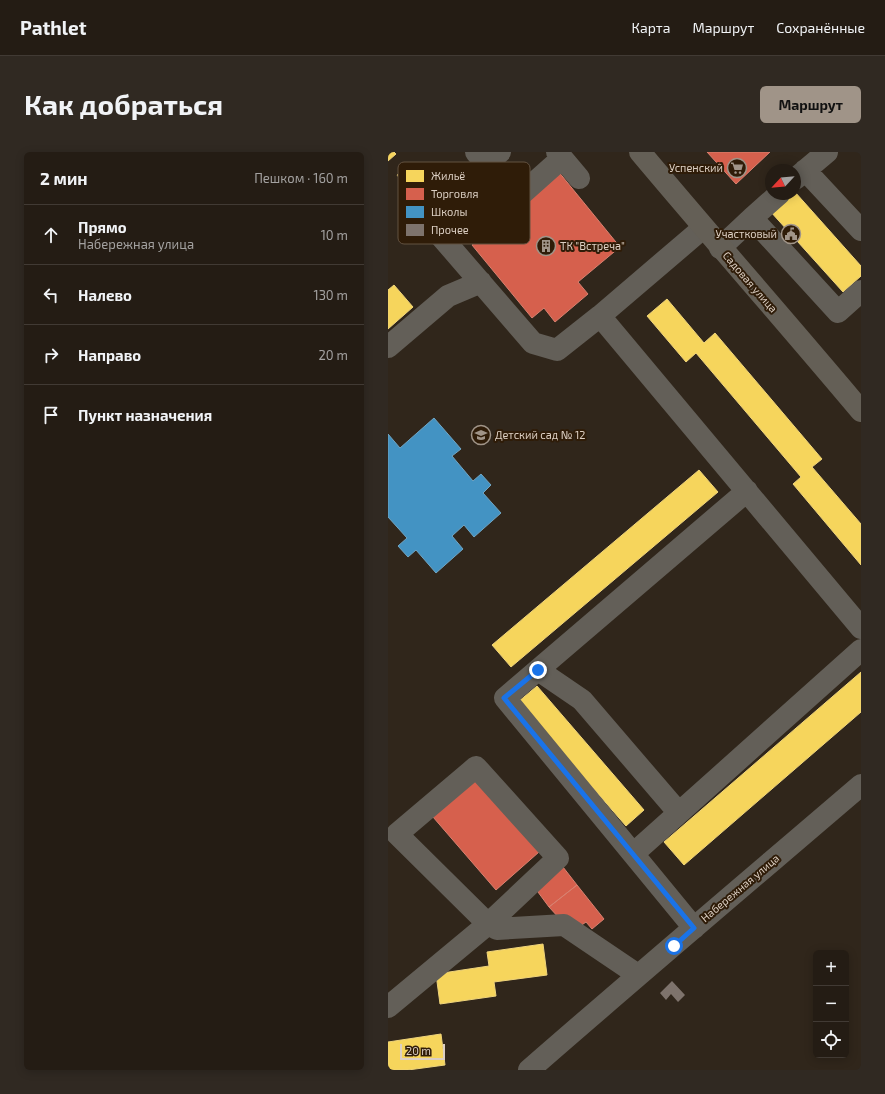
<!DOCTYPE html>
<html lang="ru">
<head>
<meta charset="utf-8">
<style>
	body { margin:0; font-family:"Exo 2",sans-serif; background:#302922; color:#f1f3f6 }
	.controls { position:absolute; right:12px; bottom:12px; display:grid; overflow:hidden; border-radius:6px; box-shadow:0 2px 10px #0003 }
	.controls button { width:36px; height:36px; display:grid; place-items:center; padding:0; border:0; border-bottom:1px solid #413a34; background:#241c14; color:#f1f3f6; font:20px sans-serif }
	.compass { position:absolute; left:377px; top:12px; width:36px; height:36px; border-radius:50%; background:#241c14; box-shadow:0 2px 10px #0003; rotate:244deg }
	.scale { position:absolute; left:12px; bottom:10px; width:45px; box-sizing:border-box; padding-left:4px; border:2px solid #dccfc3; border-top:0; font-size:11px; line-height:14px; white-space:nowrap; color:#dccfc3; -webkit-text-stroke:3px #2f1c08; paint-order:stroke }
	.stop { position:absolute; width:12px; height:12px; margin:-9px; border:3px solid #1a73e8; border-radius:50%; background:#fff }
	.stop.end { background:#1a73e8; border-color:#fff; box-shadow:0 1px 4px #0008 }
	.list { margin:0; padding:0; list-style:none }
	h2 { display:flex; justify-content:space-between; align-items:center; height:52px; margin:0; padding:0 16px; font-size:17px }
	h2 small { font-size:13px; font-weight:400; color:#a3a1a0 }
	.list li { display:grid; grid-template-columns:26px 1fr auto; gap:12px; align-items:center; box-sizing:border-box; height:60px; padding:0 16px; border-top:1px solid #413a34 }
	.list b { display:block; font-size:15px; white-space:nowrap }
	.list p { margin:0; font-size:13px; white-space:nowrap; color:#a3a1a0 }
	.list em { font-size:13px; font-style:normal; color:#a3a1a0 }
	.icon { flex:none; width:22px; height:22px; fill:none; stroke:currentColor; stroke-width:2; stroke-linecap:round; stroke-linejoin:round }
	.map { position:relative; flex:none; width:473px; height:918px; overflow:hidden; border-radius:6px }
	header { display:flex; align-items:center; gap:24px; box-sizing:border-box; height:56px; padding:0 20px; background:#241c14; border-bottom:1px solid #413a34 }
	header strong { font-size:19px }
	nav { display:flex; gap:22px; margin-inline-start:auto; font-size:14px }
	.intro { display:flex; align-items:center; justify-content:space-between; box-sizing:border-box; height:96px; padding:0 24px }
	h1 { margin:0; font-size:28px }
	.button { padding:10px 18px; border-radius:6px; background:#a09488; color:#111; font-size:14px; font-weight:700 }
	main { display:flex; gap:24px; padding:0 24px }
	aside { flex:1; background:#241c14; border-radius:6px; box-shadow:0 2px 10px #0003 }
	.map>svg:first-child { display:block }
	.homes { fill:#f6d55c; stroke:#eed37b }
	.shops { fill:#d6604d; stroke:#d88170 }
	.schools { fill:#4393c3; stroke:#71a5c3 }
	.building { fill:#7e736c }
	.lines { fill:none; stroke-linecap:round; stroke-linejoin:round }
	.minor { stroke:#635f58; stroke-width:22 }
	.major { stroke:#645f56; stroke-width:22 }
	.route { stroke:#1a73e8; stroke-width:5 }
	.labels { text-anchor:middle; stroke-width:4; stroke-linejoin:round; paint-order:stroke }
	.poi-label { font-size:11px; fill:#dccfc3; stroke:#2f1c08; text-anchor:end }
	.street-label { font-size:11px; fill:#dccfc3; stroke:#2f1c08 }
	.key { fill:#2f1c08; stroke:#635240; stroke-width:1 }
	.key-label { font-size:11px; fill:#dccfc3 }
</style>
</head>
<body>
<header>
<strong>Pathlet</strong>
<nav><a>Карта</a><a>Маршрут</a><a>Сохранённые</a></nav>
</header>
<div class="intro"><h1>Как добраться</h1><a class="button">Маршрут</a></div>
<main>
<aside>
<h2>2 мин<small>Пешком · 160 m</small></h2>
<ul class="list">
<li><svg class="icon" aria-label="ahead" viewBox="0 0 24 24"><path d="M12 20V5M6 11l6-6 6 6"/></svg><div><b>Прямо</b><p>Набережная улица</p></div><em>10 m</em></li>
<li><svg class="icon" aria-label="left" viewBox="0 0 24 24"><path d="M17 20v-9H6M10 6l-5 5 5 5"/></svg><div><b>Налево</b></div><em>130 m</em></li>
<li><svg class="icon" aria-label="right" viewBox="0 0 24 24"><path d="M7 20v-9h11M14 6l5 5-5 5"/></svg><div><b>Направо</b></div><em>20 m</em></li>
<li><svg class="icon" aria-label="arrive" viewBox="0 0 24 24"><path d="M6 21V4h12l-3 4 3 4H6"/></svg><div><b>Пункт назначения</b></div></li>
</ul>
</aside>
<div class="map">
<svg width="473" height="918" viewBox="0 0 473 918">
	<rect width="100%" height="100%" fill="#30261b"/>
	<!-- homes -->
	<path class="homes" d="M 0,0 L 6,0 L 8,2 L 0,9 Z
		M 20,14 L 32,29 L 21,38 L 9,23 Z
		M 407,40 L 473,114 L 473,124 L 455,140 L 382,59 L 401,42 L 407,42 Z
		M 6,133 L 25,155 L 0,177 L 0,138 Z
		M 279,147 L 316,191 L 327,181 L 434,307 L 424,315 L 473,372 L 473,413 L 405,332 L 413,325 L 308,201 L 298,210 L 259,164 Z
		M 311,318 L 330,340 L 123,515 L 104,493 Z
		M 473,520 L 473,560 L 296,713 L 276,690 Z
		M 149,534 L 256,658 L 238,674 L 130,550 Z
		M 155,792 L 159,823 L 106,830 L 108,844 L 52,852 L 48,822 L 101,814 L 99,800 Z
		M 53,882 L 57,913 L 20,918 L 0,918 L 0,890 Z"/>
	<!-- shops -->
	<path class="shops" d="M 319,0 L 382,0 L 348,32 Z
		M 170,19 L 232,95 L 190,130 L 200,142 L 167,170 L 156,156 L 144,166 L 84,93 L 90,88 L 62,54 L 97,25 L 124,58 Z
		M 88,628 L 151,700 L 108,738 L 45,665 Z
		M 175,715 L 189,733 L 161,755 L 147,736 Z
		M 189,733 L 216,767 L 204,777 L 198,770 L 191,775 L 172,767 L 161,755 Z"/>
	<!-- schools -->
	<path class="schools" d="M 46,266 L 73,297 L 64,304 L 85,329 L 93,322 L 103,333 L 95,341 L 113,361 L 86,385 L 76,373 L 64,384 L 75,397 L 48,421 L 28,398 L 20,405 L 10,394 L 19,386 L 0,365 L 0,282 L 12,296 Z"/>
	<!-- building -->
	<path class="building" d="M 284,829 L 297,843 L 290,850 L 283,842 L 278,848 L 272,841 Z"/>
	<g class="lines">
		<!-- minor -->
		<path class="minor" d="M 88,0 L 128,47 L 174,6
			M 112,0 L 37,66 L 145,191 L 169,198 L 212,164
			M 169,0 L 191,26
			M 417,18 L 473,78
			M 407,27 L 439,0
			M 364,66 L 450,160 L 473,139
			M 315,76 L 212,164 L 473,476
			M 332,96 L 364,66 L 391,42
			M 0,195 L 60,144 L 93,130
			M 150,518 L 194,548 L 291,661
			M 88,615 L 170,706 L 100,772 L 9,682 Z
			M 245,702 L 473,498
			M 306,776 L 117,546 L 359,339
			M 0,855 L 100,772 L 109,777 L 176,773 L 250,823
			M 141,918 C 251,822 362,728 473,633"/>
		<!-- major -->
		<path class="major" d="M 252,0 C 325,87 400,172 473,259"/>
	</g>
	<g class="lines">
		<!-- route -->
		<path class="route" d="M 150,518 L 116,546 L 306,776 L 286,794"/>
	</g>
	<!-- icons -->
	<defs>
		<g id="supermarket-ring" transform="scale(1)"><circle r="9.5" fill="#2f1c08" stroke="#a09488" stroke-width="1.5"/><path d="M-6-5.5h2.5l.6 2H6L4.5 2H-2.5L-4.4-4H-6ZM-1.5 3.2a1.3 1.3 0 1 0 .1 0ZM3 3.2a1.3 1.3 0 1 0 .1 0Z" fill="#a09488"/></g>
		<g id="civic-ring" transform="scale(1)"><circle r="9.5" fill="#2f1c08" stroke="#a09488" stroke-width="1.5"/><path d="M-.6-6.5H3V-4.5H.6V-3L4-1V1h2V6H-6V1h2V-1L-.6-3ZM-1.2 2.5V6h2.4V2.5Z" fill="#a09488"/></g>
		<g id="building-ring" transform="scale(1)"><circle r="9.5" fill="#2f1c08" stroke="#a09488" stroke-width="1.5"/><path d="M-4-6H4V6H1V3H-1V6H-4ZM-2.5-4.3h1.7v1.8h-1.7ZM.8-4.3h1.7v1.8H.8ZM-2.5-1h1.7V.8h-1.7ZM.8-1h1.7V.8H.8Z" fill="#a09488"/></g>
		<g id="school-ring" transform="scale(1)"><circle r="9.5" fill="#2f1c08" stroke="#a09488" stroke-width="1.5"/><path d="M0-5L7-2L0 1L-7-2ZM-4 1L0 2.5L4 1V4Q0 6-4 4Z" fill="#a09488"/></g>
	</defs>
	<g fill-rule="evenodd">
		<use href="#supermarket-ring" x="349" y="16"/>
		<use href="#civic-ring" x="403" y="82"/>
		<use href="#building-ring" x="158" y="94"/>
		<use href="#school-ring" x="93" y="283"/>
	</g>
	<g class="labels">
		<!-- poi labels -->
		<g class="poi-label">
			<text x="335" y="20">Успенский</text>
			<text x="389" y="86">Участковый</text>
			<text x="172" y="98" text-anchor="start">ТК "Встреча"</text>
			<text x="107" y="287" text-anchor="start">Детский сад № 12</text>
		</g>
		<!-- street labels -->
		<g class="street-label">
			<text transform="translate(362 130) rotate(49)" y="4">Садовая улица</text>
			<text transform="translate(352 736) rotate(-40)" y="4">Набережная улица</text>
		</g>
	</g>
	<!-- legend -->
	<rect x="10" y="10" width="132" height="82" rx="6" class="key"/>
	<rect x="18" y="18" width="18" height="12" fill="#f6d55c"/>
	<rect x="18" y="36" width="18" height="12" fill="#d6604d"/>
	<rect x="18" y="54" width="18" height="12" fill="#4393c3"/>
	<rect x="18" y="72" width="18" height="12" fill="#7e736c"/>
	<g class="key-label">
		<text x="43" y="28">Жильё</text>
		<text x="43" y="46">Торговля</text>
		<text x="43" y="64">Школы</text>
		<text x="43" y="82">Прочее</text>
	</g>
</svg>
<div class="controls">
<button>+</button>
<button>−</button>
<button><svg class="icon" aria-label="locate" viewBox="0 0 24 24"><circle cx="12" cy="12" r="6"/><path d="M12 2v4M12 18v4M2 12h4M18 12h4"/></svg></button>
</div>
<svg class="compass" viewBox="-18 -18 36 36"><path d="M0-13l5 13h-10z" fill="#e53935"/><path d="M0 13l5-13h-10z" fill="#a3a1a0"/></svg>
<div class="scale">20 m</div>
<div class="stop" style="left:286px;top:794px"></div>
<div class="stop end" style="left:150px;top:518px"></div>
</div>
</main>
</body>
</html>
